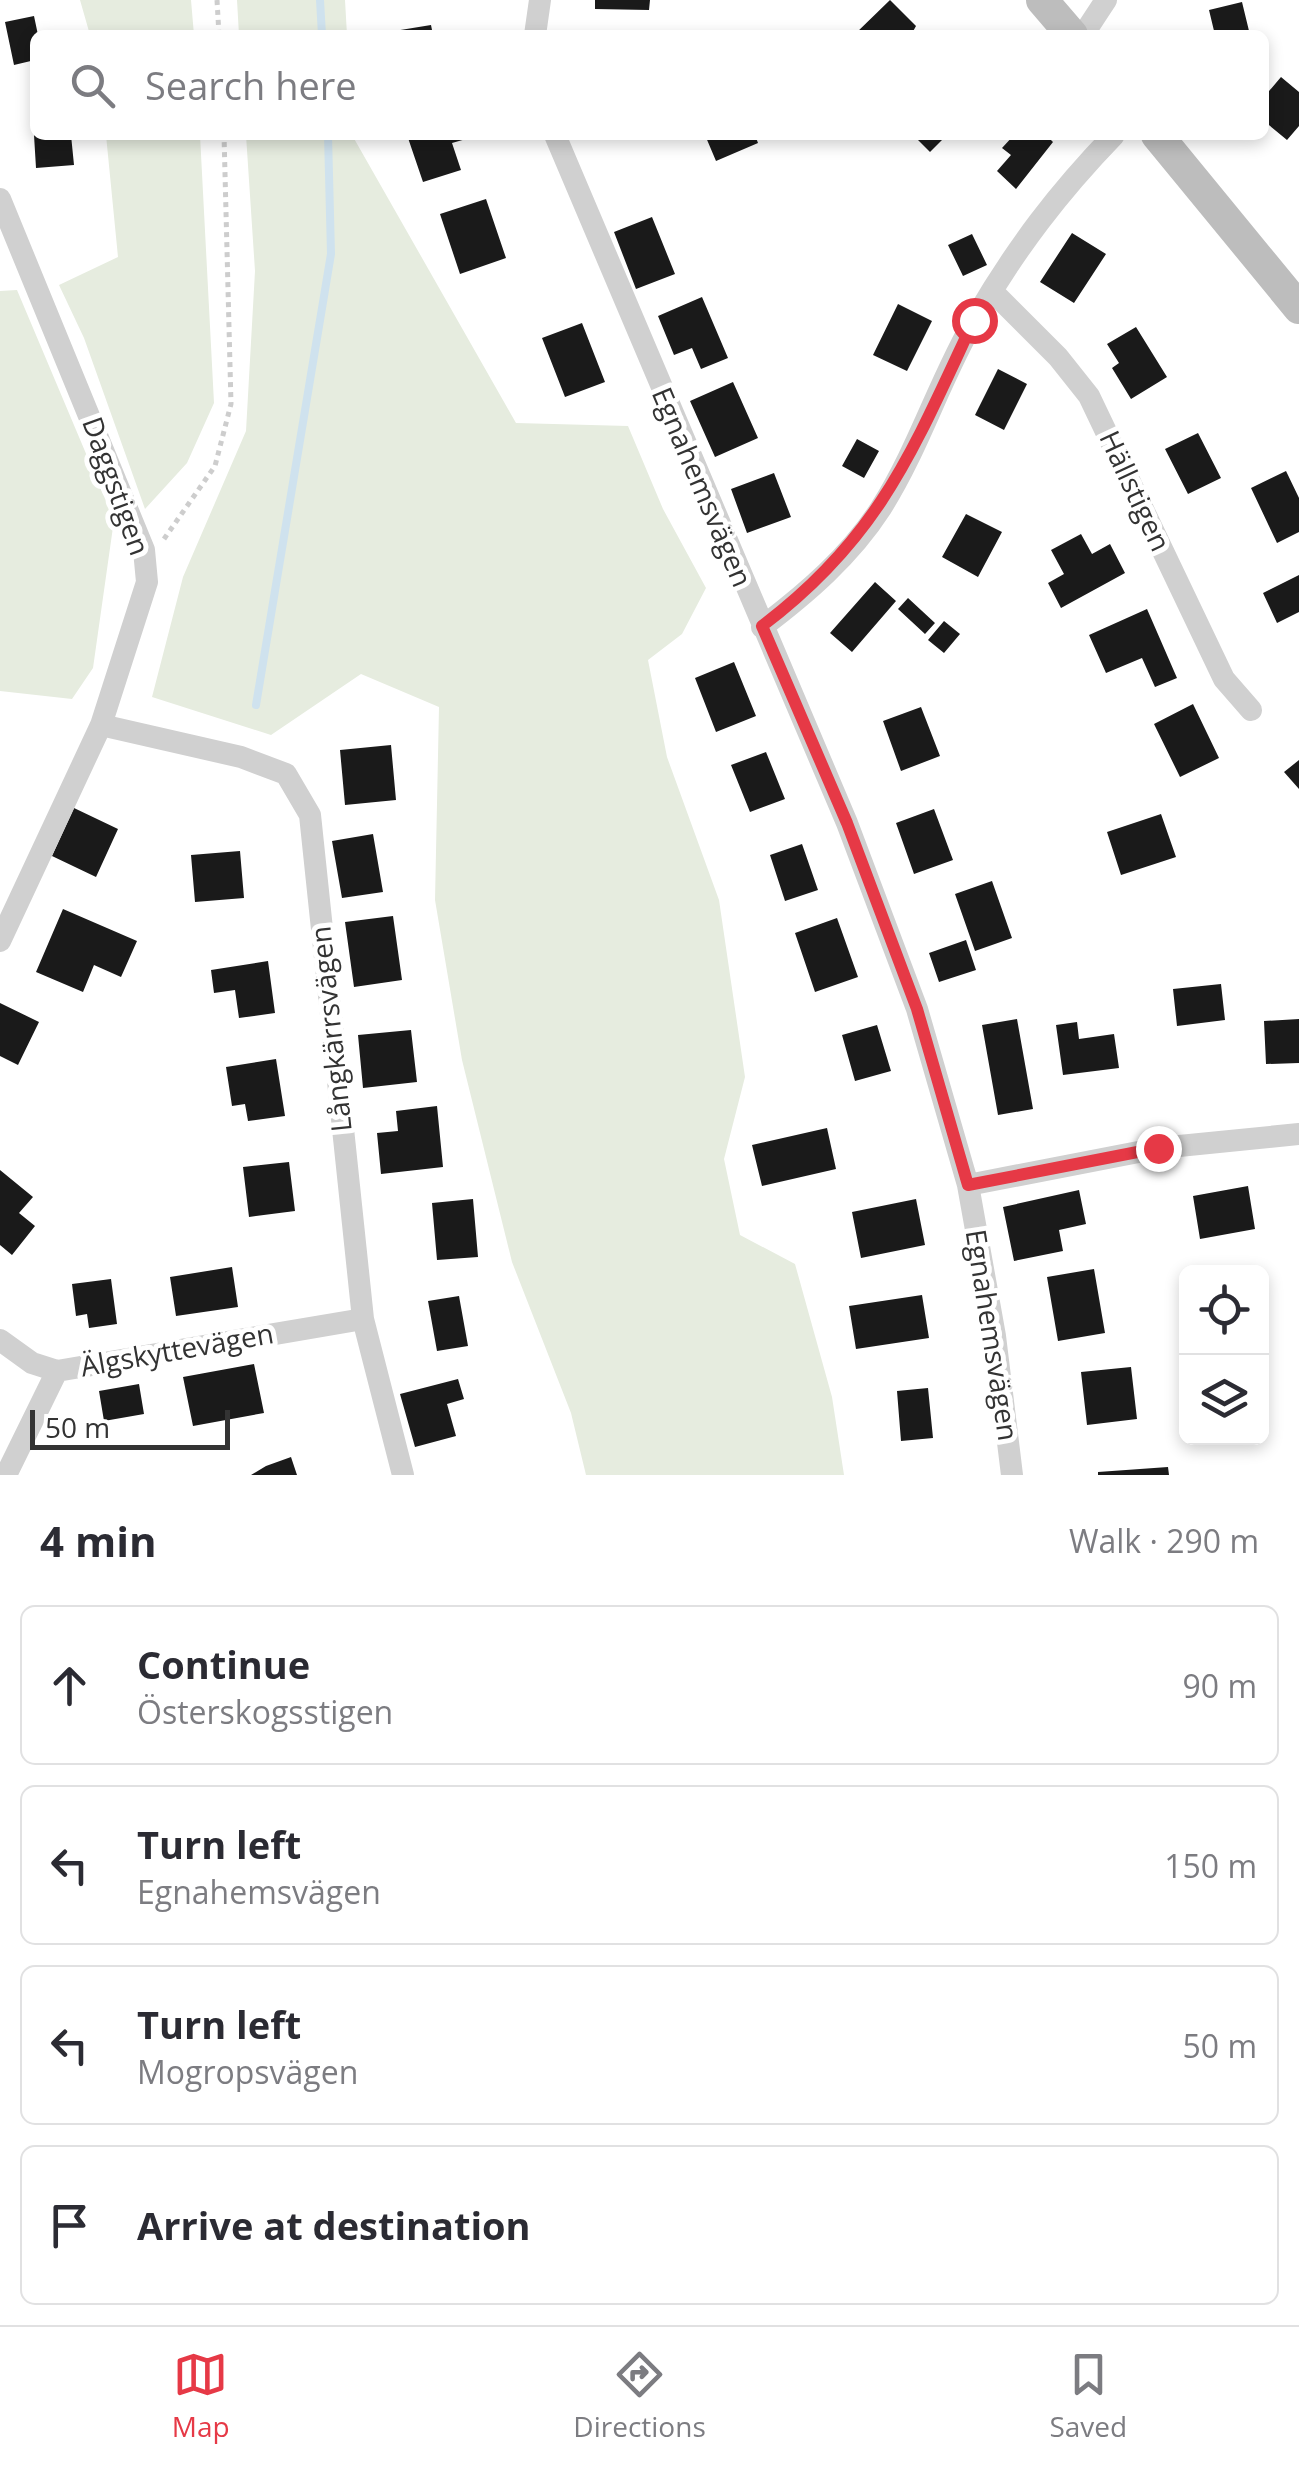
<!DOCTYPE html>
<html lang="en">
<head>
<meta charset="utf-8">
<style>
	body { margin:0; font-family:"Open Sans",sans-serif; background:#f7f7f7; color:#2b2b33 }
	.controls { position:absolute; right:30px; bottom:30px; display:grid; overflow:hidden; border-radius:15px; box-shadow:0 5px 15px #0003 }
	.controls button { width:90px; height:90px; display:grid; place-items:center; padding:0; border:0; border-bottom:2px solid #e1e1e2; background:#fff; color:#2b2b33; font:50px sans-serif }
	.scale { position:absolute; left:30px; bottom:25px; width:200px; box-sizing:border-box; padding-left:10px; border:5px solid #333; border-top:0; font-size:28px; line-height:35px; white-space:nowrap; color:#333; -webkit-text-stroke:8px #fff; paint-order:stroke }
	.stop { position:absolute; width:30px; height:30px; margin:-22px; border:8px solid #e63946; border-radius:50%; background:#fff }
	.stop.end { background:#e63946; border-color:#fff; box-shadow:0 2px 10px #0008 }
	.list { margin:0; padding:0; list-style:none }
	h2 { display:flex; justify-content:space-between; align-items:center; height:130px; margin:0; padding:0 40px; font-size:42px }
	h2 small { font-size:32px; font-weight:400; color:#7c7c81 }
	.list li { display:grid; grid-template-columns:65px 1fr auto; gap:30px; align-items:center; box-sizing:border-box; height:160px; margin:0 20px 20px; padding:0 20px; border:2px solid #e1e1e2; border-radius:15px }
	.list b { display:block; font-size:38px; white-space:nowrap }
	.list p { margin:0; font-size:32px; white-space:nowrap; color:#7c7c81 }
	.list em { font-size:32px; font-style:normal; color:#7c7c81 }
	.icon { flex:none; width:55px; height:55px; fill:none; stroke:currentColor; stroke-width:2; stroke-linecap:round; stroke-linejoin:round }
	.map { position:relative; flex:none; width:1299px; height:1475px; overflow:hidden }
	.search { position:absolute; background:#fff; box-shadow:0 5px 15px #0003; left:30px; right:30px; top:30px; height:110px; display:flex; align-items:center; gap:25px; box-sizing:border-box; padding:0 35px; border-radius:15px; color:#7c7c81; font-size:38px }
	.sheet { height:850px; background:#fff }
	nav { display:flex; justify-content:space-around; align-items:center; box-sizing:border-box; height:140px; border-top:2px solid #e1e1e2; background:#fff; font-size:28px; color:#7c7c81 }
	nav a { display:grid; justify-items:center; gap:5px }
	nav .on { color:#e63946 }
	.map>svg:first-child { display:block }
	.green { fill:#e6ecdf }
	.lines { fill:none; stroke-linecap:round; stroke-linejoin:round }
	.stream { stroke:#cfe2ee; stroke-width:8 }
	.building { fill:#1a1a1a }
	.path { stroke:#cdcdcd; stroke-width:5; stroke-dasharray:5 5; stroke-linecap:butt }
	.minor { stroke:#d0d0d0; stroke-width:22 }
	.secondary { stroke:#bdbdbd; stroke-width:32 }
	.route { stroke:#e63946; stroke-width:12 }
	.labels { text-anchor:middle; stroke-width:10; stroke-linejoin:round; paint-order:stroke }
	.street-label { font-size:28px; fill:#333; stroke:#fff }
</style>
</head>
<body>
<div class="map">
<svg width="1299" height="1475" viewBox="0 0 1299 1475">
	<rect width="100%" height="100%" fill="#fff"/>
	<!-- green -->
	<path class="green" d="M 80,0 L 191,0 L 194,35 L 90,35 Z
		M 237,0 L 345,0 L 347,35 L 239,35 Z
		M 106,135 L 200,135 L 214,403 L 187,463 L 145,509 L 84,338 L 59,285 L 118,257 Z
		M 246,135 L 352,135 L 516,423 L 628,426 L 663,509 L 706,588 L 682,634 L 648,660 L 667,757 L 719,900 L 745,1077 L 724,1159 L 740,1235 L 795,1264 L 832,1397 L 844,1475 L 586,1475 L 571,1413 L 512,1262 L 462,1060 L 435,900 L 439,707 L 361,674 L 271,735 L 152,697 L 183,577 L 246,431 L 255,271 Z
		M 17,290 L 114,520 L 93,668 L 72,699 L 0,691 L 0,291 Z"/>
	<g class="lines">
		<!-- stream -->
		<path class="stream" d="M 320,0 L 322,35
			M 256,705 L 331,254 L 328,135"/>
	</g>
	<!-- building -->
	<path class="building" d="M 595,0 L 650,0 L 649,10 L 595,9 Z
		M 890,0 L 916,26 L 911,35 L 854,35 Z
		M 1242,2 L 1250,35 L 1215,35 L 1209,10 Z
		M 34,16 L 38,35 L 35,60 L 14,65 L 5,22 Z
		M 431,25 L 433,35 L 382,35 L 382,33 Z
		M 1281,77 L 1299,92 L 1299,126 L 1287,140 L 1264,121 L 1264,97 Z
		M 34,135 L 71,135 L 74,165 L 36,168 Z
		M 407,135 L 465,135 L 466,139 L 452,143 L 461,170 L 423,182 Z
		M 705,135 L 755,135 L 758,143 L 716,161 Z
		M 913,135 L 947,135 L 930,152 Z
		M 1014,135 L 1046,135 L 1053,142 L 1016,189 L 997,171 L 1011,155 L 1002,148 Z
		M 486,199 L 506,258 L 460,274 L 440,214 Z
		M 652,217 L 675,274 L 636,289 L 614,232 Z
		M 1072,233 L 1106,254 L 1074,303 L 1040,282 Z
		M 972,234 L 987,265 L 963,276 L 948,245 Z
		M 702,297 L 728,358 L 701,369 L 692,348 L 674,355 L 658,316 Z
		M 898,304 L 932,321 L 907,371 L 873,355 Z
		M 582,323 L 605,382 L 565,397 L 542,338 Z
		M 1136,327 L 1167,377 L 1131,399 L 1112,368 L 1119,363 L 1107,344 Z
		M 998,369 L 1027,384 L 1004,430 L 975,415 Z
		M 733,382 L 758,438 L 715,457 L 690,401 Z
		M 1198,433 L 1221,478 L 1188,494 L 1165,449 Z
		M 857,439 L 879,451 L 864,478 L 842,466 Z
		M 1286,471 L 1299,498 L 1299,532 L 1277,543 L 1251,488 Z
		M 774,473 L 791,517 L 747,533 L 731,489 Z
		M 966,514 L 1002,532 L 978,577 L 942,557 Z
		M 1081,534 L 1092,554 L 1110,544 L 1125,573 L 1061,608 L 1048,583 L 1064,574 L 1051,550 Z
		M 1299,575 L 1299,612 L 1277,623 L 1263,593 Z
		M 875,582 L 896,601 L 852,652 L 830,633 Z
		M 908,598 L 935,623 L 925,634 L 898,609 Z
		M 1147,609 L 1177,678 L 1155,687 L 1142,658 L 1106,673 L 1089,635 Z
		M 944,621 L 960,634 L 944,653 L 928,640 Z
		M 734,662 L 756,716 L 716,732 L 695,678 Z
		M 1193,704 L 1219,758 L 1180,777 L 1154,724 Z
		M 921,707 L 940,756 L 901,771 L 883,721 Z
		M 391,745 L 396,800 L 345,805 L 340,750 Z
		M 766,752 L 785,799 L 750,812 L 731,765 Z
		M 1299,760 L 1299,789 L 1284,772 Z
		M 74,808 L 118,829 L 96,877 L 52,856 Z
		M 934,809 L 953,860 L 914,874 L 896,823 Z
		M 1161,814 L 1176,857 L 1121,875 L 1107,832 Z
		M 373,834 L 383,892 L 342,898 L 332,841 Z
		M 802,844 L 818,890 L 785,901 L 770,855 Z
		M 240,851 L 244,898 L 195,902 L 191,855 Z
		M 992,881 L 1012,938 L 975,951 L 955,894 Z
		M 63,909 L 137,941 L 121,977 L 94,965 L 83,992 L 36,972 Z
		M 393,916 L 402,980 L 354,987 L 345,922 Z
		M 837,918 L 858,977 L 815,992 L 795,933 Z
		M 966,940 L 976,970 L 939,982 L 929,953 Z
		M 268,961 L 275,1013 L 239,1018 L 235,990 L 214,993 L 211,970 Z
		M 1221,984 L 1225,1020 L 1177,1026 L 1173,989 Z
		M 0,1003 L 39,1022 L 18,1065 L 0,1056 Z
		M 1017,1019 L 1033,1109 L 998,1115 L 982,1025 Z
		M 1299,1019 L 1299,1063 L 1266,1064 L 1264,1021 Z
		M 1077,1022 L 1079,1039 L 1114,1034 L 1119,1068 L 1063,1075 L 1056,1025 Z
		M 877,1025 L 891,1071 L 855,1081 L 842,1035 Z
		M 411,1030 L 417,1082 L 363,1088 L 358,1035 Z
		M 276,1059 L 285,1116 L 248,1121 L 245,1104 L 232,1106 L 226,1067 Z
		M 437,1106 L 443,1167 L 381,1174 L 377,1133 L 398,1131 L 396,1111 Z
		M 827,1128 L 836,1169 L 762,1186 L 752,1145 Z
		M 289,1162 L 295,1211 L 249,1217 L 243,1167 Z
		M 0,1170 L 33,1197 L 19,1213 L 35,1226 L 12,1255 L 0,1245 Z
		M 1248,1186 L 1255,1229 L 1200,1239 L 1193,1196 Z
		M 1079,1190 L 1086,1224 L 1059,1230 L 1063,1251 L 1014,1261 L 1003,1207 Z
		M 473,1199 L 478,1257 L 437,1260 L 432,1203 Z
		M 916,1199 L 925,1245 L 861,1258 L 852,1212 Z
		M 232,1267 L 238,1307 L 176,1316 L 170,1277 Z
		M 1094,1269 L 1105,1333 L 1058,1341 L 1047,1277 Z
		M 111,1279 L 117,1324 L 89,1328 L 87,1314 L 76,1316 L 72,1284 Z
		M 922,1295 L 929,1338 L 856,1349 L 849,1306 Z
		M 459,1296 L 468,1346 L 437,1351 L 428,1301 Z
		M 254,1364 L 264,1413 L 193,1426 L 183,1377 Z
		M 1131,1367 L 1137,1419 L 1087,1425 L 1081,1372 Z
		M 458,1379 L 464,1399 L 447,1404 L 456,1436 L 415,1447 L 400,1394 Z
		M 139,1384 L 144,1414 L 104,1421 L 99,1391 Z
		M 928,1388 L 933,1438 L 901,1441 L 897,1391 Z
		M 291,1457 L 297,1475 L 251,1475 L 266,1466 Z
		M 1168,1467 L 1169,1475 L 1098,1475 L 1098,1472 Z"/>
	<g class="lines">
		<!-- path -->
		<path class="path" d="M 217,0 L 219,35
			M 164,539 L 215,466 L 231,404 L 224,135"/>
		<!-- minor -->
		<path class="minor" d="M 535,35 L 540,0
			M 1083,35 L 1106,0
			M 555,135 L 847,823 L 917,1009 L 968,1185 L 995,1336 L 1012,1475
			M 0,199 L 144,550 L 147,582 L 101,725 L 0,941
			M 992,291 L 1058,357 L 1089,396 L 1224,679 L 1251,710
			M 762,627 C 807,593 850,556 881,508 C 919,448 940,378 976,317 C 1017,247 1058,193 1114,135
			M 101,725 L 241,757 L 286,774 L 310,815 L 363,1319 L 403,1475
			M 968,1185 L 1159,1148 L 1299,1134
			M 0,1340 L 32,1363 L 57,1371 L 363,1319
			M 6,1475 L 57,1371"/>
		<!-- secondary -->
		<path class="secondary" d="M 1042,0 L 1072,35
			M 1157,135 L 1299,308"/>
	</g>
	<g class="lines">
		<!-- route -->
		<path class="route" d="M 974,320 C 913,450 880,537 762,626 L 847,823 L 917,1009 L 968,1185 L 1158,1148"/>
	</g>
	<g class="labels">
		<!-- street labels -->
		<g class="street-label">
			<text transform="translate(116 486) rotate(70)" y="10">Daggstigen</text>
			<text transform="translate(702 487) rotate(67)" y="10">Egnahemsvägen</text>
			<text transform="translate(1135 491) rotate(65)" y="10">Hällstigen</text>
			<text transform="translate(331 1029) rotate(-96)" y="10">Långkärrsvägen</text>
			<text transform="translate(992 1335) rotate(81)" y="10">Egnahemsvägen</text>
			<text transform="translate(177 1350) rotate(-10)" y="10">Älgskyttevägen</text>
		</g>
	</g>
</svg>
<div class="controls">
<button><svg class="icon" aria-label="locate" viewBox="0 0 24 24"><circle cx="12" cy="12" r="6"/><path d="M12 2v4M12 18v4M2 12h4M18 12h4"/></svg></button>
<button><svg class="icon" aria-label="layers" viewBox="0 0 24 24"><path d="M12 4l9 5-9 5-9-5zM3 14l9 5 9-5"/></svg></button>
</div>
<div class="scale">50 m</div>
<div class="stop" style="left:974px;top:320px"></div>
<div class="stop end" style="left:1158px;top:1148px"></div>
<div class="search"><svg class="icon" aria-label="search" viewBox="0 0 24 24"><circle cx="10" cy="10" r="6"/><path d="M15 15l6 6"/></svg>Search here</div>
</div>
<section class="sheet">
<h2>4 min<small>Walk · 290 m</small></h2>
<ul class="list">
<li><svg class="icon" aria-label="ahead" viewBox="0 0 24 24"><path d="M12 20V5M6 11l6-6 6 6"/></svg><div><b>Continue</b><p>Österskogsstigen</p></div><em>90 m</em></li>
<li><svg class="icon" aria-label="left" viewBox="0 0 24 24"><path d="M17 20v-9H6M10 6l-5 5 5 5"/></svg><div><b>Turn left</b><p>Egnahemsvägen</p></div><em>150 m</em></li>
<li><svg class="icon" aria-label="left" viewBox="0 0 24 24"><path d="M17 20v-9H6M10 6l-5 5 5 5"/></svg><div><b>Turn left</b><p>Mogropsvägen</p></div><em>50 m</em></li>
<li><svg class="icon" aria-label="arrive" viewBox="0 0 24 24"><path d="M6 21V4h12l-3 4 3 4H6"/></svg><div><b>Arrive at destination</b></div></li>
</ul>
</section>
<nav>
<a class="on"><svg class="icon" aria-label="map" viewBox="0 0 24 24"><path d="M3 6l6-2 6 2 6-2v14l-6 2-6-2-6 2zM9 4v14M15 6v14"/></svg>Map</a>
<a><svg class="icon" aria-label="directions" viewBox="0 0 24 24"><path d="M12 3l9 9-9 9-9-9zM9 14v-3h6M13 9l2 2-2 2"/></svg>Directions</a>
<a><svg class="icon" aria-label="saved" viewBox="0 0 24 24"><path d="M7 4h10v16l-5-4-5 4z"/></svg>Saved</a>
</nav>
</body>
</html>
